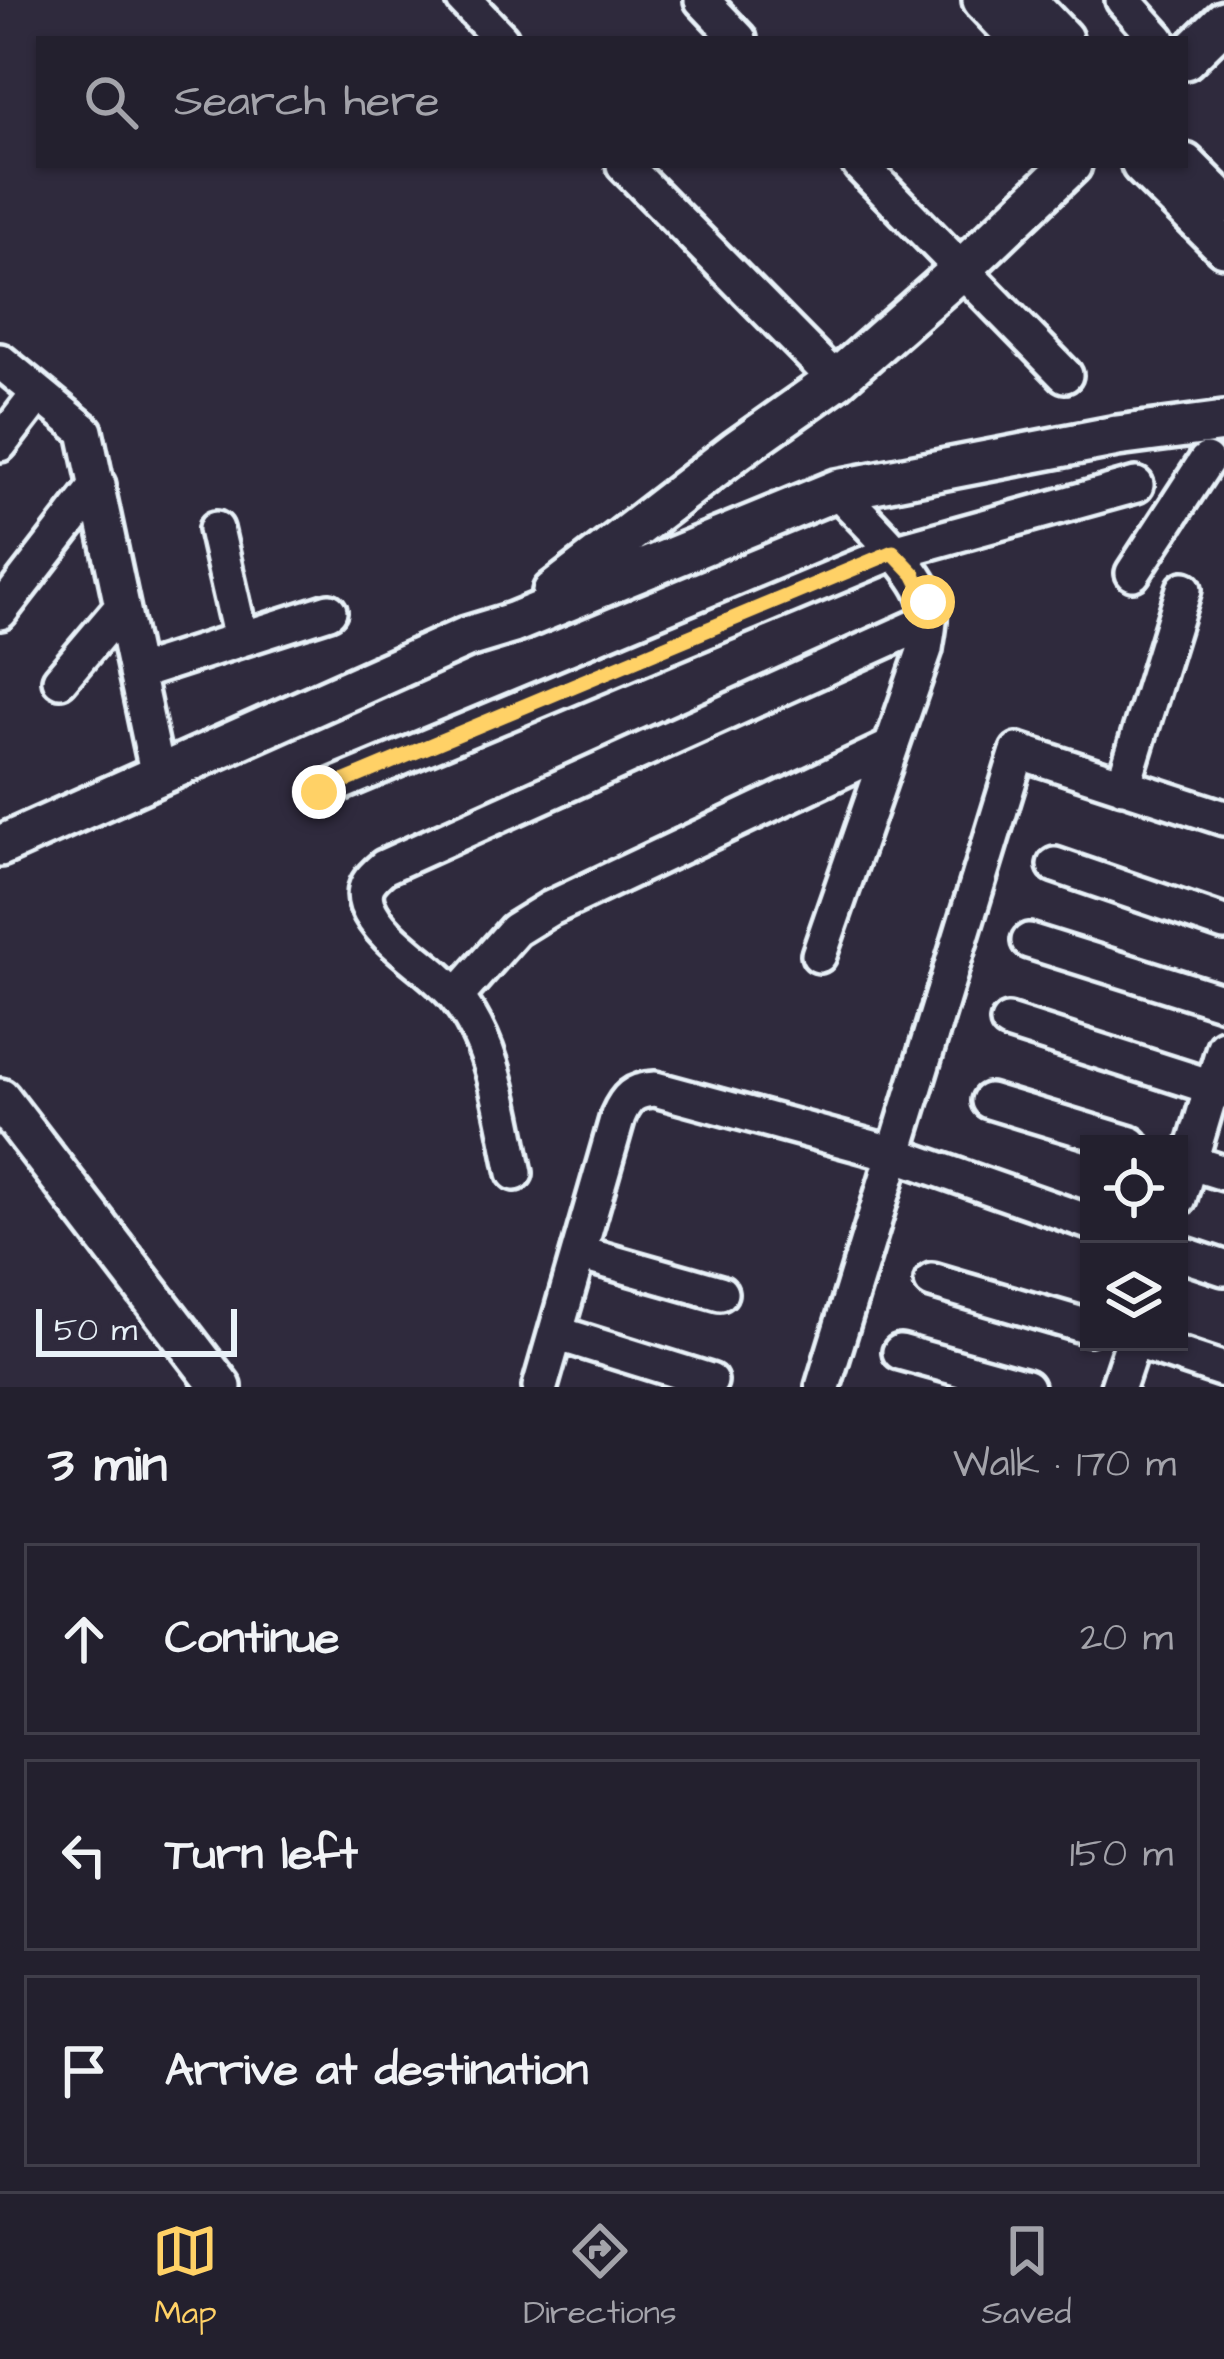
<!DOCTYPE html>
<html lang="en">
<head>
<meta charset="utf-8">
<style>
	body { margin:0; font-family:"Architects Daughter",sans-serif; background:#2b2836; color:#f1f3f6 }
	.controls { position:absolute; right:36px; bottom:36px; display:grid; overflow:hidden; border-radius:0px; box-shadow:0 3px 9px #0004 }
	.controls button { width:108px; height:108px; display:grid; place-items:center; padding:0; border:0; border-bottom:3px solid #403e4a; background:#23202e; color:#f1f3f6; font:60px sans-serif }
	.scale { position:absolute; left:36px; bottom:30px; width:201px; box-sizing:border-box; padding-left:12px; border:6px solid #e8f1f8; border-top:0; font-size:33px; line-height:42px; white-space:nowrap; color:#e8f1f8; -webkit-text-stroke:9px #2f2a3d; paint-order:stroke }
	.stop { position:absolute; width:36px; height:36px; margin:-27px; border:9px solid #ffd166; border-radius:50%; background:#fff }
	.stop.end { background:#ffd166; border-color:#fff; box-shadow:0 3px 12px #0008 }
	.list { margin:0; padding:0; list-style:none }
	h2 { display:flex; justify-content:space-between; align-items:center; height:156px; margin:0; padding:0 48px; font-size:51px }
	h2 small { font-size:39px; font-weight:400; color:#a3a3aa }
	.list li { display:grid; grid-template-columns:78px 1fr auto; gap:36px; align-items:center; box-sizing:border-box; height:192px; margin:0 24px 24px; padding:0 24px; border:3px solid #403e4a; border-radius:0px }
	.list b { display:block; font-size:45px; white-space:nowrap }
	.list em { font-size:39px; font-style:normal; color:#a3a3aa }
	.icon { flex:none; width:66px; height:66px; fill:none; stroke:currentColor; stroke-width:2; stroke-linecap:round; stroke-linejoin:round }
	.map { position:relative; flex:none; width:1224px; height:1387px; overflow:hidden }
	.search { position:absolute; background:#23202e; box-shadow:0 3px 9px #0004; left:36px; right:36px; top:36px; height:132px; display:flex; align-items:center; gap:30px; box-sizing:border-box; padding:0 42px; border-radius:0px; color:#a3a3aa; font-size:45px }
	.sheet { height:804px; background:#23202e }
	nav { display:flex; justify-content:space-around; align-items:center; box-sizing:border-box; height:168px; border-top:3px solid #403e4a; background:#23202e; font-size:33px; color:#a3a3aa }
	nav a { display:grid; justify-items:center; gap:6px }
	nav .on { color:#ffd166 }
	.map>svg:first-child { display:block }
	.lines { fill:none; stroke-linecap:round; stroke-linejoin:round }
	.minor-casing { stroke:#e8f1f8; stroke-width:42 }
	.tertiary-casing { stroke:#e8f1f8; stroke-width:48 }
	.minor { stroke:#2f2a3d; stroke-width:33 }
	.tertiary { stroke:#2f2a3d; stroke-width:39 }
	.route { stroke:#ffd166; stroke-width:15 }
</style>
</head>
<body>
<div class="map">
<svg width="1224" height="1387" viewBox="0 0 1224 1387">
	<rect width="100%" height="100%" fill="#2f2a3d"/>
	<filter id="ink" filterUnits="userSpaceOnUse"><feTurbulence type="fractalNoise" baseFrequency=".00833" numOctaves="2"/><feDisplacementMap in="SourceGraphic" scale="24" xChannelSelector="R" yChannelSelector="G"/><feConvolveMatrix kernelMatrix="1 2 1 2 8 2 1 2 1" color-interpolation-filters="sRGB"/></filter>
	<g filter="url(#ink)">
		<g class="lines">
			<!-- minor casing -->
			<g class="minor-casing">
				<path id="minor" d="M 464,0 L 501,39
					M 702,0 L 739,39
					M 1123,0 L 1158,39
					M 624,165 L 836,380
					M 860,165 L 1065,375
					M 0,361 L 85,431 L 158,776
					M 0,444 L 39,393
					M 216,529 L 241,639
					M 1133,573 L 1206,461
					M 0,612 L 98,485
					M 136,673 L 329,611
					M 60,680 L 121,608
					M 1123,786 L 1184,589
					M 319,792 L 894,552 L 1136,485
					M 1055,865 L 1224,923
					M 1029,941 L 1224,1002
					M 819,955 L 925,649 C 927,634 932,617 927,601 C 918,568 861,517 837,490
					M 456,997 L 515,930 L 549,909 L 891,747
					M 1008,1022 L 1224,1091
					M 989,1101 L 1131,1144
					M 1179,1159 L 1224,1173
					M 515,1173 C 502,1114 496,1047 457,998 C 433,967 381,942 367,905 C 361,887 371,878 384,867 L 929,621
					M 1179,1198 L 1224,1047
					M 579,1253 L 720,1293
					M 1179,1253 L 1224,1268
					M 932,1281 L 1089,1327
					M 556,1333 L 710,1381
					M 1140,1342 L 1224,1370
					M 900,1352 L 1026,1387
					M 540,1387 L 618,1116 C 626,1098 633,1090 655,1089 L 895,1154 L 1089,1222
					M 823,1387 L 1018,751 L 1224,818
					M 1118,1387 L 1133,1342"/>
			</g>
			<!-- tertiary casing -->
			<g class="tertiary-casing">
				<path id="tertiary" d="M 983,0 L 1020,39
					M 1025,0 L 1062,39
					M 1185,59 L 1224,21
					M 1185,164 L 1224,203
					M 1142,165 L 1224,246
					M 553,592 L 737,450 L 836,380 L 962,269 L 1071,165
					M 0,846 L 467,637 L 513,623 L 837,490 L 1117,436 L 1224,422
					M 0,1099 L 221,1387"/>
			</g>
			<!-- minor -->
			<use href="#minor" class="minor"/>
			<!-- tertiary -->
			<use href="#tertiary" class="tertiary"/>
		</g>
	</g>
	<g class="lines" filter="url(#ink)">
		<!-- route -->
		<path class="route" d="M 319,792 L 893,552 L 914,574 L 928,602"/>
	</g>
</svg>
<div class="controls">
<button><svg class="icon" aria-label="locate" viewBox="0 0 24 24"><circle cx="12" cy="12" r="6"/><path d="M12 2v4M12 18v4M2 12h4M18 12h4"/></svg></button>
<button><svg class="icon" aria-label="layers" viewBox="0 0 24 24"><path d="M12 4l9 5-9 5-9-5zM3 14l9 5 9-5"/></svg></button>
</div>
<div class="scale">50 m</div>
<div class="stop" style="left:928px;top:602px"></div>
<div class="stop end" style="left:319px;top:792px"></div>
<div class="search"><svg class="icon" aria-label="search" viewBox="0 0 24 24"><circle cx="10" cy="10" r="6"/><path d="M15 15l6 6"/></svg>Search here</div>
</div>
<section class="sheet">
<h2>3 min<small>Walk · 170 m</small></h2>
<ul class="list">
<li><svg class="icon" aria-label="ahead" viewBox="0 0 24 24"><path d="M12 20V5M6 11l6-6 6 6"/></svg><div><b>Continue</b></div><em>20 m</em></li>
<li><svg class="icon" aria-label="left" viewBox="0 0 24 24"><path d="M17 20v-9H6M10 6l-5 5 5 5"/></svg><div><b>Turn left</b></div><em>150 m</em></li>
<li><svg class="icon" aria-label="arrive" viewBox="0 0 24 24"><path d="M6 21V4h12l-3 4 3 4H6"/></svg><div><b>Arrive at destination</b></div></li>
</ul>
</section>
<nav>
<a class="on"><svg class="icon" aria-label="map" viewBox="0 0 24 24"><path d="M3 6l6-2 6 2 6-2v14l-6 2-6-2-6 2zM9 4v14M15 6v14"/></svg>Map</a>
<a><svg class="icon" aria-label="directions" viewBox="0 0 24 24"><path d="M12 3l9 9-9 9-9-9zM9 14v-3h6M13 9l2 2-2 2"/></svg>Directions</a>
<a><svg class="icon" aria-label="saved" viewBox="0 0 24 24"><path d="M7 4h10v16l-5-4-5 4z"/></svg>Saved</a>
</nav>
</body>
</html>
